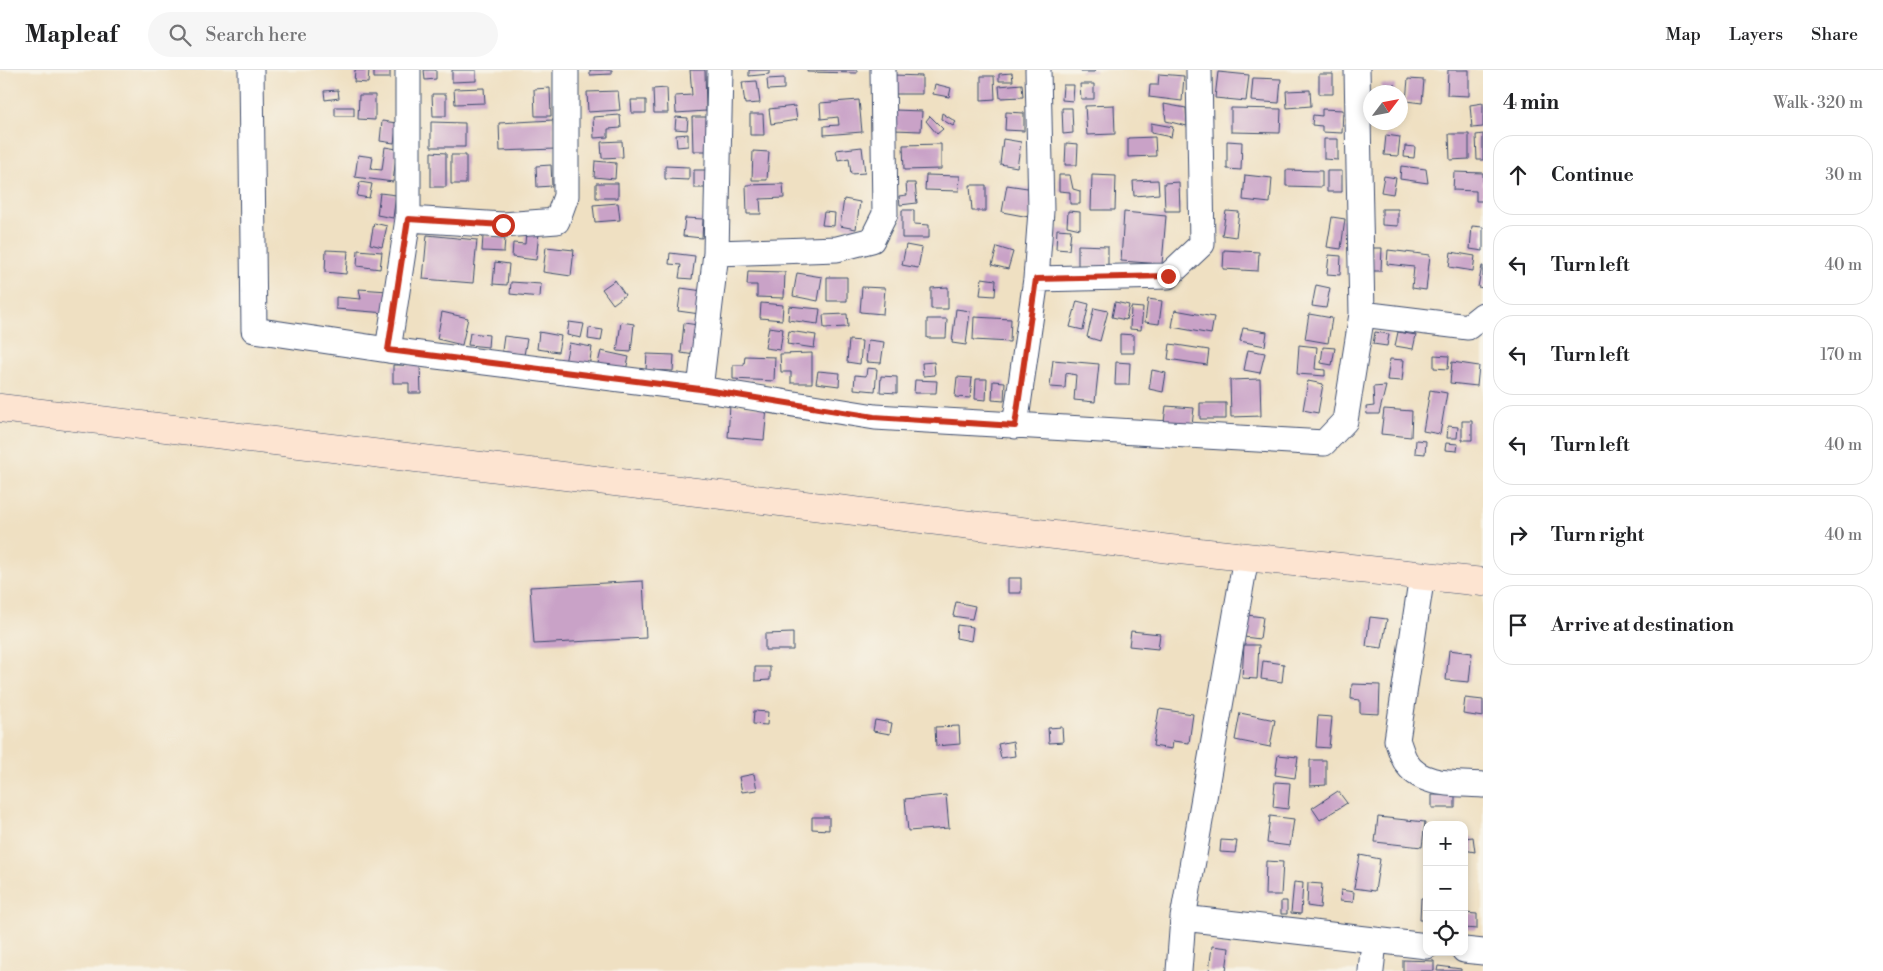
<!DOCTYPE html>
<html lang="en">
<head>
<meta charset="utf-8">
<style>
	body { margin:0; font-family:"Libre Bodoni",serif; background:#f6f6f6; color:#202124 }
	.controls { position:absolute; right:15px; bottom:15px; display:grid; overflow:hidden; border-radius:10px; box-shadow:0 2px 8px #0003 }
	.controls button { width:45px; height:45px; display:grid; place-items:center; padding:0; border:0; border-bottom:1px solid #e0e0e0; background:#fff; color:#202124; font:25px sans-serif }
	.compass { position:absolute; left:1363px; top:15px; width:45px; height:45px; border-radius:50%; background:#fff; box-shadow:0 2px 8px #0003; rotate:58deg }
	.stop { position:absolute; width:15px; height:15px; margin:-11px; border:4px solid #c8321e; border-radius:50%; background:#fff }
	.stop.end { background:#c8321e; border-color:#fff; box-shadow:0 1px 5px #0008 }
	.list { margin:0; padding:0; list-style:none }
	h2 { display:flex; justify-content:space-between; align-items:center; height:65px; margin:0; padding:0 20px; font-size:21px }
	h2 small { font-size:16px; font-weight:400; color:#757577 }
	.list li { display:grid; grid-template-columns:32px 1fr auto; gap:15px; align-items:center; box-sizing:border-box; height:80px; margin:0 10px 10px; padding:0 10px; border:1px solid #e0e0e0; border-radius:20px }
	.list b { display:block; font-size:19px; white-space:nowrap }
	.list em { font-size:16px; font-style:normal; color:#757577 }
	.icon { flex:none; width:28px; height:28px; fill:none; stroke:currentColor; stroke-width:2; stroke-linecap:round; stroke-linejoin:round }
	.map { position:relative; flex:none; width:1483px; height:901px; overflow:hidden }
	header { display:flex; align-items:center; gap:30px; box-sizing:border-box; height:70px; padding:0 25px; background:#fff; border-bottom:1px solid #e0e0e0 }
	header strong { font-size:24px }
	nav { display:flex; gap:28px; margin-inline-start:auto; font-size:18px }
	.search { width:350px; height:45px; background:#f6f6f6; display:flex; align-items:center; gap:12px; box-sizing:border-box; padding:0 18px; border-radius:28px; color:#757577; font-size:19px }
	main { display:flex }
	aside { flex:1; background:#fff }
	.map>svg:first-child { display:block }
	.building { fill:#c9a2c7 }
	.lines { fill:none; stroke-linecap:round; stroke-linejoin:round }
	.minor-casing { stroke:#3b4a6d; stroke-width:27 }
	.secondary-casing { stroke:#3b4a6d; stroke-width:29 }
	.minor { stroke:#fff; stroke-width:25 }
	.secondary { stroke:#fde4d1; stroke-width:28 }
	.route { stroke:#c8321e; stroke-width:6 }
</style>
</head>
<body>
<header>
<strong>Mapleaf</strong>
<div class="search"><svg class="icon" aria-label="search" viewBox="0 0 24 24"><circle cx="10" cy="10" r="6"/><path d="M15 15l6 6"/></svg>Search here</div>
<nav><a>Map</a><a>Layers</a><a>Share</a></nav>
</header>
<main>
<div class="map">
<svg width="1483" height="901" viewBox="0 0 1483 901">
	<rect width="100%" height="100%" fill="#f7f3e8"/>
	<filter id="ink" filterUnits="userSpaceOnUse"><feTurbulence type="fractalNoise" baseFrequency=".02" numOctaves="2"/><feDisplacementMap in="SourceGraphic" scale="10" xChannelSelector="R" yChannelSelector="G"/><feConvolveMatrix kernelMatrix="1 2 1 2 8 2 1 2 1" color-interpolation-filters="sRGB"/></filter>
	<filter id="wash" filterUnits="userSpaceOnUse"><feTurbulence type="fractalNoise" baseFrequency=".0096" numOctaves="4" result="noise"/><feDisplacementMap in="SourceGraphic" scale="20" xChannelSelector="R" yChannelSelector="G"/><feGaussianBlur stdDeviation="1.12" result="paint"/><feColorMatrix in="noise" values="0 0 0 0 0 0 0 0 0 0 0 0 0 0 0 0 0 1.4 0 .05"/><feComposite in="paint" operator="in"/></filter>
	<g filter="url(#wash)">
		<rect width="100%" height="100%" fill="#efe0c2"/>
		<g id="blocks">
			<!-- building -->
			<path class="building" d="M 355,0 L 369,0 L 368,13 L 354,12 Z
				M 374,0 L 390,0 L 390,8 L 374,8 Z
				M 424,0 L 436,0 L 436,9 L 425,10 Z
				M 452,0 L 476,0 L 476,11 L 452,12 Z
				M 590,0 L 612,0 L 612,4 L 590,5 Z
				M 690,0 L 705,0 L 706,41 L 676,43 L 675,26 L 692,25 Z
				M 749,0 L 769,0 L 769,4 L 749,6 Z
				M 807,0 L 857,0 L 857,3 L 807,2 Z
				M 1081,0 L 1095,0 L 1095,2 L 1081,2 Z
				M 1448,0 L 1469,0 L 1469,26 L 1447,25 Z
				M 1218,2 L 1249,5 L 1246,31 L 1215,28 Z
				M 1012,3 L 1013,11 L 999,11 L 999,4 Z
				M 1159,4 L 1184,6 L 1182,31 L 1149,27 L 1150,15 L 1158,15 Z
				M 1319,4 L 1333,4 L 1333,24 L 1319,24 Z
				M 894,5 L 922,6 L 922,24 L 894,24 Z
				M 981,6 L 994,6 L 995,29 L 981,30 Z
				M 784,8 L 784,19 L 768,20 L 767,9 Z
				M 1253,8 L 1281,9 L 1279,33 L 1251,31 Z
				M 1408,9 L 1424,10 L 1422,33 L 1406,31 Z
				M 757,11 L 760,33 L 745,34 L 742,12 Z
				M 935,14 L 951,18 L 949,27 L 933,24 Z
				M 1022,14 L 1023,27 L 1000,28 L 999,16 Z
				M 1080,14 L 1094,14 L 1094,29 L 1081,29 Z
				M 1381,14 L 1395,15 L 1395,22 L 1381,22 Z
				M 1063,15 L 1074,15 L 1073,31 L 1062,30 Z
				M 484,18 L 485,33 L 455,34 L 454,19 Z
				M 550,18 L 551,46 L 535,46 L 534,19 Z
				M 667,18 L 668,43 L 654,43 L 653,19 Z
				M 338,20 L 339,28 L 325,30 L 324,21 Z
				M 1310,20 L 1311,36 L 1287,38 L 1286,21 Z
				M 618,21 L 620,40 L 588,42 L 587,22 Z
				M 432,24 L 446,24 L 446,46 L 433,46 Z
				M 359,25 L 375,25 L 375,50 L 358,49 Z
				M 631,30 L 646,30 L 646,43 L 632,43 Z
				M 859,30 L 862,62 L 824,65 L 824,56 L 839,55 L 838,47 L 821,49 L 820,33 Z
				M 1483,33 L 1483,57 L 1472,58 L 1470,35 Z
				M 1164,34 L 1186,38 L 1187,56 L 1166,51 Z
				M 1114,35 L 1115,64 L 1087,65 L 1085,36 Z
				M 795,36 L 797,50 L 771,54 L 769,39 Z
				M 335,37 L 354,37 L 354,46 L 335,46 Z
				M 1062,38 L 1072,38 L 1073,63 L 1063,64 Z
				M 1231,38 L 1281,39 L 1280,63 L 1231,62 Z
				M 1322,39 L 1343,40 L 1342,63 L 1322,62 L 1322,56 L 1312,55 L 1313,45 L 1322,46 Z
				M 895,40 L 922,41 L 921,61 L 894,60 Z
				M 1006,42 L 1024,43 L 1024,61 L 1005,60 Z
				M 942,43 L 956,52 L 953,56 L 941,49 Z
				M 750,44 L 763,44 L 764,65 L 750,65 Z
				M 620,45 L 621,58 L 608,59 L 608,67 L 594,68 L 593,47 Z
				M 930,46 L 943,59 L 937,64 L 926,51 Z
				M 676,47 L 688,48 L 687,60 L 675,59 Z
				M 692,47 L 709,47 L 710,81 L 693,81 Z
				M 553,50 L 555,79 L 500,81 L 499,53 Z
				M 382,51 L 397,53 L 394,73 L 380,71 Z
				M 431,52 L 465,53 L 465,77 L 431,77 Z
				M 1151,53 L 1173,57 L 1171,67 L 1151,63 Z
				M 688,64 L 688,76 L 677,77 L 676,65 Z
				M 1449,64 L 1469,64 L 1469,89 L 1450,90 Z
				M 1483,64 L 1483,90 L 1477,90 L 1476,65 Z
				M 1386,65 L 1400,67 L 1398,86 L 1384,85 Z
				M 1155,67 L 1156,86 L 1128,87 L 1128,68 Z
				M 1003,69 L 1021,72 L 1017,97 L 1000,94 Z
				M 1324,69 L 1338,69 L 1338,90 L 1324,89 Z
				M 622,71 L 623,87 L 602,88 L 601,72 Z
				M 1227,71 L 1242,72 L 1241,100 L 1227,99 Z
				M 1066,73 L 1078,74 L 1077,95 L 1065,95 Z
				M 941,74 L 941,99 L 904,100 L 903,75 Z
				M 1405,76 L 1415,77 L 1414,88 L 1404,87 Z
				M 385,77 L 397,79 L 393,112 L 355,107 L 358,85 L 373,87 L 371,99 L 382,100 Z
				M 862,77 L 865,103 L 851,104 L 849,88 L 838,90 L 836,80 Z
				M 753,81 L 769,82 L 767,110 L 752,110 Z
				M 431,82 L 446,83 L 446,117 L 431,117 Z
				M 451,85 L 466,85 L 466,114 L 451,114 Z
				M 595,91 L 616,93 L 615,109 L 594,107 Z
				M 551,95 L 552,116 L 537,117 L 536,96 Z
				M 665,96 L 689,97 L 689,110 L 665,109 Z
				M 1401,96 L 1426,99 L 1428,113 L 1400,109 Z
				M 694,100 L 709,100 L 708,118 L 694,118 Z
				M 1286,100 L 1322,101 L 1322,117 L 1286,116 Z
				M 1327,101 L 1342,101 L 1342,122 L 1327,122 Z
				M 1454,102 L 1483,103 L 1483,131 L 1476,131 L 1476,121 L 1453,120 Z
				M 926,105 L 960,106 L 959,121 L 925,120 Z
				M 1059,105 L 1070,105 L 1073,119 L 1080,121 L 1080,134 L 1070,134 L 1070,122 L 1059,121 Z
				M 1092,105 L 1116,106 L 1115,140 L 1091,140 Z
				M 1245,105 L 1272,108 L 1270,133 L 1243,130 Z
				M 1384,106 L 1396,108 L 1393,124 L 1381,122 Z
				M 1158,110 L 1159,124 L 1134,126 L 1133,111 Z
				M 360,112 L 372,114 L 369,128 L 357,126 Z
				M 1179,112 L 1180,141 L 1165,141 L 1164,113 Z
				M 596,113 L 618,113 L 618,128 L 596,128 Z
				M 906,113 L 915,113 L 917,133 L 900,135 L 899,126 L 907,125 Z
				M 783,114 L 784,128 L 760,129 L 761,144 L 747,144 L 746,115 Z
				M 970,115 L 986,115 L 986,141 L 972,141 Z
				M 1007,115 L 1034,119 L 1029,147 L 1002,142 Z
				M 380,123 L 396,125 L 393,148 L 377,145 Z
				M 844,129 L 860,132 L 856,159 L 840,156 Z
				M 618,133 L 620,150 L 595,152 L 593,135 Z
				M 1382,139 L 1398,139 L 1398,156 L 1382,155 Z
				M 902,140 L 914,140 L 914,154 L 929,155 L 929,168 L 902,168 Z
				M 1068,141 L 1080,142 L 1080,159 L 1067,156 Z
				M 1226,141 L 1239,142 L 1236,167 L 1222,165 Z
				M 824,142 L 835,143 L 834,156 L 822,155 Z
				M 1124,142 L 1166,146 L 1162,194 L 1121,191 Z
				M 1332,147 L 1345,149 L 1341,179 L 1327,177 Z
				M 685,148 L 703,149 L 702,168 L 683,166 Z
				M 374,153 L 387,156 L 382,177 L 370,174 Z
				M 1472,156 L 1483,157 L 1483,181 L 1470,179 Z
				M 1057,159 L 1071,160 L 1069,180 L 1056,179 Z
				M 526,162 L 539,163 L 536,190 L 512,187 L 513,173 L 525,174 Z
				M 427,165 L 477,170 L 473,213 L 423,209 Z
				M 483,166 L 505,168 L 504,182 L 482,181 Z
				M 906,175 L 922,178 L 918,198 L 902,195 Z
				M 1078,175 L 1108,176 L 1108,197 L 1078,197 Z
				M 546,177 L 574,180 L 571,206 L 543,202 Z
				M 997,177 L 1013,182 L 1008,199 L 992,195 Z
				M 1373,178 L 1382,178 L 1381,201 L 1372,201 Z
				M 326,180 L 348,181 L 346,204 L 325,202 Z
				M 358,180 L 382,182 L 380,199 L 357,196 Z
				M 1224,180 L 1259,182 L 1258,201 L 1223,199 Z
				M 1388,180 L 1430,185 L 1426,220 L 1412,218 L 1414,197 L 1387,194 Z
				M 1451,182 L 1475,186 L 1473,201 L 1449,197 Z
				M 670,183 L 695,186 L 692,209 L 679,208 L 681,195 L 669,194 Z
				M 1329,185 L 1341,186 L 1340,205 L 1327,204 Z
				M 495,192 L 509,194 L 507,215 L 493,214 Z
				M 1482,196 L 1483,196 L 1483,218 L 1478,217 Z
				M 748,201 L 785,202 L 784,228 L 757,227 L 757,215 L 747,215 Z
				M 797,203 L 822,207 L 818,231 L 793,226 Z
				M 827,207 L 847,207 L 847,231 L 827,231 Z
				M 982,208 L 996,210 L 995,226 L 980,225 Z
				M 615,210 L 625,225 L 613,234 L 602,219 Z
				M 511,212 L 541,214 L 540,227 L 510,224 Z
				M 1316,215 L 1330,218 L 1326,238 L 1312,236 Z
				M 862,217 L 885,218 L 883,244 L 860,242 Z
				M 948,217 L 948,239 L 931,239 L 931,218 Z
				M 681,218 L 703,221 L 700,244 L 678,241 Z
				M 359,219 L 388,221 L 386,243 L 336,239 L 336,227 L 361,229 Z
				M 1148,229 L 1162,231 L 1159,254 L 1145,252 Z
				M 1077,231 L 1089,234 L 1083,260 L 1070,257 Z
				M 1115,232 L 1129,235 L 1126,250 L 1112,247 Z
				M 761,233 L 783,235 L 782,250 L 760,248 Z
				M 789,236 L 820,239 L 818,254 L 788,250 Z
				M 1131,237 L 1143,238 L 1141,260 L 1130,259 Z
				M 1094,238 L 1108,241 L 1100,271 L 1087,267 Z
				M 956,239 L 970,241 L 966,275 L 952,273 Z
				M 1175,240 L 1214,247 L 1211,264 L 1172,257 Z
				M 442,242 L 468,248 L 462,275 L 437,269 Z
				M 847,244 L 848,257 L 824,258 L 823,245 Z
				M 1309,244 L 1332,248 L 1328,273 L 1305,269 Z
				M 974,247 L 1011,249 L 1010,272 L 973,270 Z
				M 927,249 L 947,249 L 946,268 L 927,268 Z
				M 569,252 L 584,254 L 581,268 L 567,265 Z
				M 621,252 L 634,254 L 631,282 L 617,281 Z
				M 684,253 L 698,255 L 695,285 L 681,283 Z
				M 769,257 L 783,259 L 780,280 L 765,278 Z
				M 589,258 L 603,260 L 601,271 L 588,269 Z
				M 1243,258 L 1267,262 L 1265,276 L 1240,271 Z
				M 789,261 L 816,265 L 814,278 L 787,274 Z
				M 539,262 L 561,266 L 558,282 L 537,279 Z
				M 1375,262 L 1389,264 L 1387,276 L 1373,274 Z
				M 1398,262 L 1416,265 L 1413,279 L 1395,276 Z
				M 470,263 L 489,265 L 488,277 L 468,275 Z
				M 1120,264 L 1134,265 L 1134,283 L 1120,283 Z
				M 504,266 L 527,269 L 524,285 L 502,281 Z
				M 849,270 L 862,271 L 860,294 L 847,292 Z
				M 868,270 L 884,272 L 881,293 L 866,292 Z
				M 569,273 L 592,277 L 589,297 L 565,293 Z
				M 1170,274 L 1209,280 L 1207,295 L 1168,289 Z
				M 1299,275 L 1317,277 L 1315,299 L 1325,300 L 1325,306 L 1297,304 Z
				M 1323,277 L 1335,278 L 1332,295 L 1321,293 Z
				M 1248,280 L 1265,283 L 1260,303 L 1244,300 Z
				M 601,281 L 629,287 L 626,300 L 598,293 Z
				M 812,283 L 812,313 L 791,313 L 791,302 L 781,302 L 780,284 Z
				M 647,284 L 674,285 L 673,301 L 646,300 Z
				M 1434,285 L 1449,286 L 1448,299 L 1434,298 Z
				M 745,286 L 775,287 L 774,311 L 733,309 L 733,295 L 744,295 Z
				M 1390,289 L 1404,290 L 1402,311 L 1387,310 Z
				M 1053,290 L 1099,294 L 1095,332 L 1074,330 L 1076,305 L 1066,303 L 1065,318 L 1050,317 Z
				M 934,292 L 935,305 L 923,306 L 922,293 Z
				M 1116,292 L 1130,293 L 1129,315 L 1115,315 Z
				M 1452,292 L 1479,296 L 1477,316 L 1450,313 Z
				M 393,295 L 420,295 L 421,323 L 409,323 L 409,313 L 393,313 Z
				M 867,298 L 877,299 L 875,321 L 854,319 L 855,305 L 866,306 Z
				M 1152,300 L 1166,303 L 1163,322 L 1149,319 Z
				M 818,301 L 840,303 L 839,316 L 816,313 Z
				M 881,306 L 897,307 L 897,323 L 880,322 Z
				M 957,307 L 972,308 L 970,328 L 955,327 Z
				M 976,309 L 987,309 L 986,330 L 975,329 Z
				M 1260,309 L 1261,346 L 1231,347 L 1230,310 Z
				M 915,310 L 937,311 L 936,323 L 914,323 Z
				M 993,311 L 1005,312 L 1004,331 L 992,330 Z
				M 1308,311 L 1323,314 L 1318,343 L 1303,340 Z
				M 1386,316 L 1379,344 L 1367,344 L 1366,337 L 1374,336 L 1373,317 Z
				M 1430,320 L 1447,323 L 1440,364 L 1423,361 Z
				M 1200,333 L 1226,333 L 1226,349 L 1200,349 Z
				M 730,335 L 767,338 L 764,370 L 728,367 Z
				M 1166,336 L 1194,338 L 1192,355 L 1164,352 Z
				M 1384,339 L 1412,341 L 1411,367 L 1381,364 Z
				M 1462,351 L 1472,351 L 1472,370 L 1462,370 Z
				M 1448,356 L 1458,357 L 1457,368 L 1447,368 Z
				M 1416,370 L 1426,371 L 1425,384 L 1415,383 Z
				M 1446,373 L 1458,374 L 1457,381 L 1445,380 Z
				M 1008,508 L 1021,508 L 1021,523 L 1008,523 Z
				M 643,511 L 646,568 L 534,574 L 530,517 Z
				M 956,532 L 975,536 L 972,549 L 953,546 Z
				M 1247,545 L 1263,547 L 1260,569 L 1244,567 Z
				M 1370,547 L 1387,549 L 1382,578 L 1366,576 Z
				M 957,555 L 973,557 L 971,571 L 956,568 Z
				M 1131,561 L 1160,564 L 1158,579 L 1129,576 Z
				M 793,563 L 793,580 L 765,580 L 765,564 Z
				M 1244,575 L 1259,575 L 1257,609 L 1242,608 Z
				M 1449,580 L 1472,583 L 1469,612 L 1446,610 Z
				M 1263,591 L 1284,594 L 1282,612 L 1261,609 Z
				M 755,597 L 770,597 L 770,610 L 755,611 Z
				M 1352,614 L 1380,615 L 1379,644 L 1360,643 L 1360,630 L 1351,629 Z
				M 1465,628 L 1483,630 L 1483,647 L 1463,644 Z
				M 1159,639 L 1193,644 L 1189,673 L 1173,671 L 1172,679 L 1153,676 Z
				M 754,641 L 768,642 L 767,655 L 753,654 Z
				M 1240,643 L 1275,650 L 1270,677 L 1235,670 Z
				M 1318,646 L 1332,647 L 1329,678 L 1316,677 Z
				M 875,650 L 892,653 L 890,664 L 873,661 Z
				M 959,656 L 960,674 L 936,676 L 935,657 Z
				M 1062,657 L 1063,672 L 1049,673 L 1048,658 Z
				M 1013,671 L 1015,686 L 1001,688 L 998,674 Z
				M 1278,685 L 1298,687 L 1295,708 L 1275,705 Z
				M 1310,690 L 1326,690 L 1326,715 L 1310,716 Z
				M 754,704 L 757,720 L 742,722 L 739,707 Z
				M 1275,712 L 1290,713 L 1288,739 L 1273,737 Z
				M 1338,721 L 1347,733 L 1320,750 L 1312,738 Z
				M 946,725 L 949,758 L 908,761 L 905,729 Z
				M 1432,725 L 1455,725 L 1455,738 L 1432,738 Z
				M 1270,746 L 1294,749 L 1290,776 L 1267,773 Z
				M 812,747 L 829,747 L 829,760 L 812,759 Z
				M 1378,747 L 1425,752 L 1422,777 L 1375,772 Z
				M 1473,767 L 1475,782 L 1464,780 L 1464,768 Z
				M 1221,770 L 1237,771 L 1235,783 L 1220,782 Z
				M 1360,785 L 1380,789 L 1375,821 L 1354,818 Z
				M 1266,791 L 1283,792 L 1281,825 L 1265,825 Z
				M 1294,812 L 1303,813 L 1301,844 L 1291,843 Z
				M 1308,813 L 1322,814 L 1320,838 L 1307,836 Z
				M 1341,820 L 1354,822 L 1353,832 L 1340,831 Z
				M 1421,828 L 1427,828 L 1427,850 L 1420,850 Z
				M 1281,831 L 1287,831 L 1287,844 L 1281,844 Z
				M 1464,843 L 1477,844 L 1477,859 L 1464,858 Z
				M 1212,876 L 1229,878 L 1226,901 L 1209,901 Z
				M 1403,890 L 1434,891 L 1434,901 L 1403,901 Z
				M 1438,896 L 1461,899 L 1461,901 L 1437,901 Z"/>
		</g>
	</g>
	<g filter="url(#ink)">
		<use href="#blocks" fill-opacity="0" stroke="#3b4a6d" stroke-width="1"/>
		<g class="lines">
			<!-- minor casing -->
			<g class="minor-casing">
				<path id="minor" d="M 251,0 L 254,260 L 388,280 L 700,319 L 875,347 L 1324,373 L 1345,351 L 1362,244 L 1357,0
					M 408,149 L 503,155 L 557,151 L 566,126 L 566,0
					M 716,183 L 837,179 L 872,170 L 885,144 L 883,0
					M 1036,209 L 1168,206 L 1202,174 L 1199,0
					M 1362,244 L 1468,257 L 1483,245
					M 388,280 L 408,149 L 408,0
					M 700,319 L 716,183 L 720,0
					M 1015,356 L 1036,209 L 1041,141 L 1038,0
					M 1246,487 L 1183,848 L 1427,876
					M 1422,505 L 1397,670 C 1400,677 1402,686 1406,692 C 1420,717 1458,713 1483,715
					M 1464,880 L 1483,882
					M 1179,901 L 1183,848
					M 1371,901 L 1374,871"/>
			</g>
			<!-- secondary casing -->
			<g class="secondary-casing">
				<path id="secondary" d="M 0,338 L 1170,479 L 1483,512"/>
			</g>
			<!-- minor -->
			<use href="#minor" class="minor"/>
			<!-- secondary -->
			<use href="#secondary" class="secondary"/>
		</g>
	</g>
	<g class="lines" filter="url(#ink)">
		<!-- route -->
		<path class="route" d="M 503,155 L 408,149 L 388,280 L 700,319 L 874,347 L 1015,356 L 1036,209 L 1168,206"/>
	</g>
</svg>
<div class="controls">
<button>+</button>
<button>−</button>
<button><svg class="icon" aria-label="locate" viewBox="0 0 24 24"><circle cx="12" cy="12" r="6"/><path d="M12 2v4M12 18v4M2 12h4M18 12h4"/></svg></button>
</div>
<svg class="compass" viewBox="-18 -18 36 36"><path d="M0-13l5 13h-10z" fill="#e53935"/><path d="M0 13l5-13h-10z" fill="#757577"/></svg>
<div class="stop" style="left:503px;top:155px"></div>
<div class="stop end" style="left:1168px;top:206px"></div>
</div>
<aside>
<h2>4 min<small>Walk · 320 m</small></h2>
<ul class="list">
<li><svg class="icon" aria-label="ahead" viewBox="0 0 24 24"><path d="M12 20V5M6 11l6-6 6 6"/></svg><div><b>Continue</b></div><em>30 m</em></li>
<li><svg class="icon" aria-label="left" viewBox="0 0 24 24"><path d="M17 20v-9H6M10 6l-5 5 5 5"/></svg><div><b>Turn left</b></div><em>40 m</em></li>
<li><svg class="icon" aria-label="left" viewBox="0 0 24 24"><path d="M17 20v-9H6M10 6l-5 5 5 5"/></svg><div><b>Turn left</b></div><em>170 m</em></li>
<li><svg class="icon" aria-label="left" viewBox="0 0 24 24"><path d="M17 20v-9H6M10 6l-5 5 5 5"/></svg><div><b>Turn left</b></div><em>40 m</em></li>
<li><svg class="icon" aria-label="right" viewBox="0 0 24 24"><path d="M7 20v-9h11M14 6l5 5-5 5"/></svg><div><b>Turn right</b></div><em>40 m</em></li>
<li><svg class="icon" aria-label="arrive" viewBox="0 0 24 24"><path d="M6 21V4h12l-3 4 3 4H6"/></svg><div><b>Arrive at destination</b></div></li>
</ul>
</aside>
</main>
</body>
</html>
